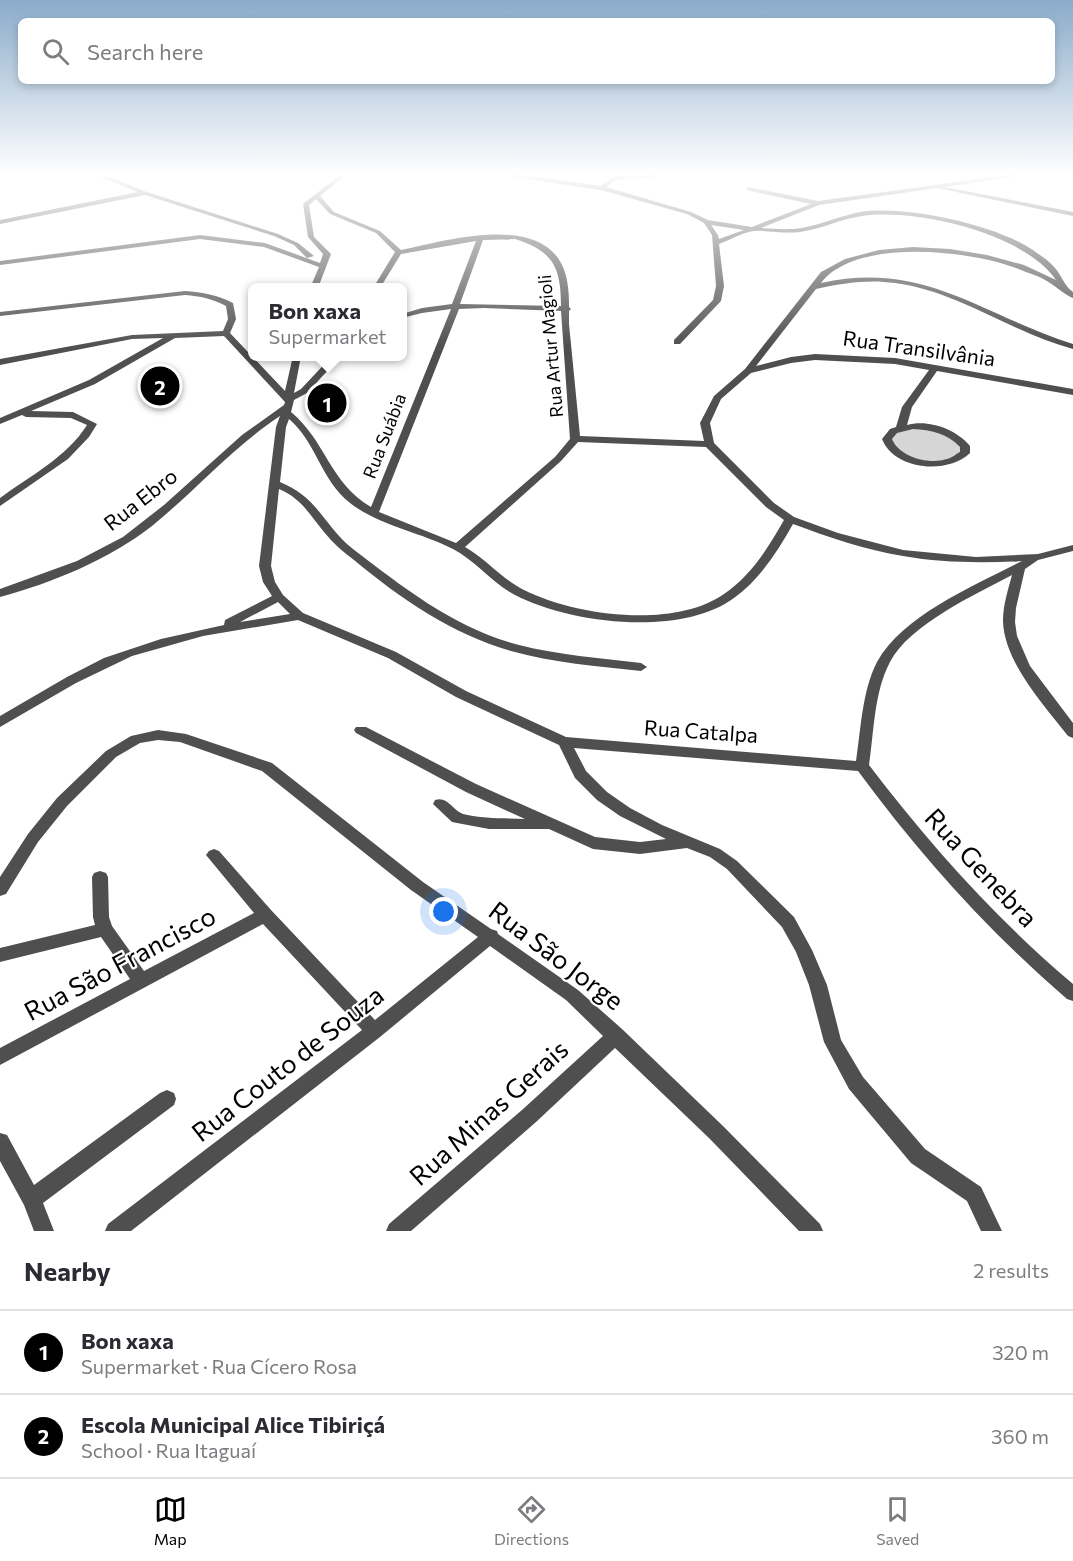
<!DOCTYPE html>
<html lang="en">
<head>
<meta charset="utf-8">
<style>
	body { margin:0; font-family:Commissioner,sans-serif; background:#f2f2f3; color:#2b2b33 }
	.you { position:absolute; left:444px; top:912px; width:21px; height:21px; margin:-15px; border:4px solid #fff; border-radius:50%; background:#1a73e8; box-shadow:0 0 0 9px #1a73e833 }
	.badge { display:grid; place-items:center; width:39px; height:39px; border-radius:50%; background:#000; color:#fff; font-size:20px; font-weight:700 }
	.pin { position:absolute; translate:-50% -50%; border:3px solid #fff; box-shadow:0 2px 6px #0006 }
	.popup { position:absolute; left:248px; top:283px; width:159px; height:78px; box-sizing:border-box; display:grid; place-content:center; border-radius:9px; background:#fff; filter:drop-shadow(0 2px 4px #0005); font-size:20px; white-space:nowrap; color:#7c7c81 }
	.popup b { font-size:22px; color:#2b2b33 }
	.popup::after { content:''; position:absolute; left:50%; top:100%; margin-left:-12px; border:12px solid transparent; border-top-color:#fff }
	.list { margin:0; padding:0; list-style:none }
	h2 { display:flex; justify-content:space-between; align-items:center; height:78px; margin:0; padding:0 24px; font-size:26px }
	h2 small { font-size:20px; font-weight:400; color:#7c7c81 }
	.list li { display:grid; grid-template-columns:39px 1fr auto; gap:18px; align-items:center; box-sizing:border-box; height:84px; padding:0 24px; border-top:2px solid #e1e1e2 }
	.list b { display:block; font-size:22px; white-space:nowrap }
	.list p { margin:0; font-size:20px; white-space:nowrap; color:#7c7c81 }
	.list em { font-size:20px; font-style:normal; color:#7c7c81 }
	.icon { flex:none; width:33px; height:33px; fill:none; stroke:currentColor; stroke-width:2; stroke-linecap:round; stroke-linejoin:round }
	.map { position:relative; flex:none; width:1073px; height:1231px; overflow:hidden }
	.search { position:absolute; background:#fff; box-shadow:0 3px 9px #0003; left:18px; right:18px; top:18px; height:66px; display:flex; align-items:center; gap:15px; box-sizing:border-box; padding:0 21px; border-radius:9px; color:#7c7c81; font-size:22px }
	.sheet { height:246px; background:#fff }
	nav { display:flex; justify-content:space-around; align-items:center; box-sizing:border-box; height:84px; border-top:2px solid #e1e1e2; background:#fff; font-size:16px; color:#7c7c81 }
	nav a { display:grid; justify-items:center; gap:3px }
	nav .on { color:#000 }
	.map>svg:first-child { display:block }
	.green { fill:#d6d6d6 }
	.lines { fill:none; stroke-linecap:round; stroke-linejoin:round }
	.minor { fill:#4f4f4f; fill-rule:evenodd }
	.labels { text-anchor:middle; stroke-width:4.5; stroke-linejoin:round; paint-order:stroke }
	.far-street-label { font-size:18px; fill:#000; stroke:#fff }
	.street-label { font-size:21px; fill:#000; stroke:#fff }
	.near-street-label { font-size:26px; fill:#000; stroke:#fff }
</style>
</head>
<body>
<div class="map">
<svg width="1073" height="1231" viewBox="0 0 1073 1231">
	<rect width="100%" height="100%" fill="#fff"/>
	<!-- green -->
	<path class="green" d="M 914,428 L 944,433 L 959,444 L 961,451 C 949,471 915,459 898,452 L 890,437 L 895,433 Z"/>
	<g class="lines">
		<!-- minor -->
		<path class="minor" d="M 96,175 L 104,175 L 147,192 L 278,234 L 298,243 L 314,256 L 307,258 L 294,245 L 274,236 L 145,195 L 0,224 L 0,220 L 138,192 Z
			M 340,175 L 346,175 L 320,196 L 334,212 L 380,231 L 401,250 C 443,241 528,216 558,258 C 568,272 569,291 569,307 L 571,309 L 569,311 L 569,324 L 580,436 L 704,441 L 700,423 L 714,396 L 745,369 L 821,272 L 845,259 L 879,250 L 913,247 L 950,249 L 987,255 L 1024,265 L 1056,280 C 1024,233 916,208 862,216 C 841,219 821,229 800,232 C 784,234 769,230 754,231 C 743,232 730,240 719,244 L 724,286 L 721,301 L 680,344 L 674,344 L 674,340 L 713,300 L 716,286 L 712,235 L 704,223 L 687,214 L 601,190 L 513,177 L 510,175 L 524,175 L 601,186 L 614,176 L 658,175 L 655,177 L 616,180 L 606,187 L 691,212 L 708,220 L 752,227 L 811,204 L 746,190 L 748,187 L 818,201 L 1008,175 L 1023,175 L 945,187 L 1073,212 L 1073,216 L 937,188 L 819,205 L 761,228 C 775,229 789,230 802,228 C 822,224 840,216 860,212 C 906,205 1000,225 1037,253 C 1043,257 1050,262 1055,268 C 1062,276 1065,287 1073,292 L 1073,298 C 1065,295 1058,288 1050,283 C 1042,277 1031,274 1021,270 C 973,250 856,237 821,283 C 924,260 981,315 1073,344 L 1073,349 C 1012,333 958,291 895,283 C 869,279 842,283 816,289 L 756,366 L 791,357 L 815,354 L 895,358 L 1073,389 L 1073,395 L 937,371 L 912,407 L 907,425 C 928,419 956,429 970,446 L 970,453 C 947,475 894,470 882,439 L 890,429 L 896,427 L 902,407 L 929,370 L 895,364 L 815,360 L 791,363 L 751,373 L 721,399 L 710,423 L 714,443 L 774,503 L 794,517 L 838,533 L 903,550 L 976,557 L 1038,554 L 1073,545 L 1073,551 L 1038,560 L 1025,569 L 1016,608 L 1015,622 L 1017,636 L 1030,666 L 1073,723 L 1073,738 L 1068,736 C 1044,705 1004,662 1003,621 C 1003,605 1008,590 1012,575 C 976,594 909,625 890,662 C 874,692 874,732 869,765 C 930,845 996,919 1073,984 L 1073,1001 L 1067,999 C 988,931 920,855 858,771 L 574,748 L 586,771 L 607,792 L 630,808 L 662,825 L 720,849 L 737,861 L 794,917 L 812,950 L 827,985 L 841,1040 L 863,1077 L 925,1149 L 981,1187 L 1002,1231 L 981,1231 L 967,1201 L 911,1163 L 849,1089 L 824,1042 L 809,985 L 796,952 L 782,927 L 727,869 L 710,857 L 687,848 L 640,854 L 593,849 L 549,829 L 489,829 L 457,823 L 452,822 L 433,804 L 435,800 C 448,796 452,810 463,814 C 483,819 505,818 525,819 L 466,792 L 356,733 L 354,730 L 356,727 L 366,727 L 476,784 L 595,837 L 640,842 L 666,839 L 620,816 L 597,800 L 575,778 L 559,745 L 456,697 L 388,658 L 298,620 L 203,636 L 132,656 L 76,683 L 0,727 L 0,716 L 67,677 L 104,658 L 161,639 L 224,625 L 225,620 L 272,596 L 263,582 L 259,566 L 276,427 L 280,416 C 233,447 196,490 152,526 C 110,559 52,583 0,597 L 0,589 L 77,561 L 123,537 L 164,505 L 242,435 L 284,405 L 285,402 L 224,336 L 175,338 L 95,384 L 31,411 L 73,412 L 97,424 L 89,437 L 68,459 L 0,506 L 0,498 C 30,476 67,457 87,425 L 71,418 L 26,417 L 22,415 L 0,424 L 0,418 L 89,380 L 163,338 L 132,339 L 0,365 L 0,359 L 132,335 L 223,331 L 228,319 L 226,306 C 213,299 200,296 185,295 L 0,316 L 0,312 L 185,291 C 202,292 218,295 233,303 L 236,319 L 230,333 L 285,391 L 293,356 L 301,356 L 294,393 L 301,389 L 332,356 L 341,356 L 307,393 L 294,400 L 291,412 C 326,441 329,482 371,507 L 451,309 L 422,313 L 402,318 L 402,314 L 422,308 L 452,304 L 476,241 L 401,254 L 380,288 L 373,288 L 395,252 L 376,233 L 330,214 L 316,199 L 309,205 L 314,237 L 331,254 L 318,288 L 310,288 L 319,267 L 264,247 L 200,239 L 0,265 L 0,261 L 200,235 L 265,243 L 320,263 L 323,254 L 308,237 L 303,204 ZM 711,225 L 744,230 L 719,239 L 718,235 ZM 515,239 C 553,251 561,267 561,306 L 460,304 L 483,240 ZM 484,308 L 561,311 L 570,439 L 555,457 L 456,543 L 379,512 L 459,309 ZM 289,419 C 316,442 321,480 350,503 C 380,526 420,532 453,549 C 476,561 492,583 515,595 C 571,624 681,637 734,598 C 760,579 778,551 793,524 C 828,537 866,550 903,556 C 942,563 983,563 1022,561 C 976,585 903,615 877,662 C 862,691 861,729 856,761 L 566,737 L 466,691 L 396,652 L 303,613 L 283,595 L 275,582 L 271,566 L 279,489 C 301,498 310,515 324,532 C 333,543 343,552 354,560 C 401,599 452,634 511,651 C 553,663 598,666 641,671 L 647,667 L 641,663 C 600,658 558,655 519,645 C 456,629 404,588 353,549 C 323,525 319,498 280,482 L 286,427 ZM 913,429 C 931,430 947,433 960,447 L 960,452 C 956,454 952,458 947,459 C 929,465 899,457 892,439 L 897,433 ZM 578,442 L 706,447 L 766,507 L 784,520 C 768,548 751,576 724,594 C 674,629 576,616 524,590 C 502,579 486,559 465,547 L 561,461 ZM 278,602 L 290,614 L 240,622 Z
			M 158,730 L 186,734 L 272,763 L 423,882 L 491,929 L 497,931 L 498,934 L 578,990 L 622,1029 L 724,1127 L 820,1224 L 823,1231 L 799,1231 L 710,1139 L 615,1048 L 536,1122 L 411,1231 L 386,1231 L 389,1224 L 522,1110 L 603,1036 L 566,1000 L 490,946 L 380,1037 L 131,1231 L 105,1231 L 108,1224 L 362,1030 L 263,924 L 0,1065 L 0,1048 L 130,979 L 101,937 L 0,962 L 0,948 L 95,925 L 93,917 L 92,877 L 94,873 L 100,871 L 106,873 L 108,877 L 109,917 L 112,926 L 144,971 L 254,913 L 206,855 L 209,851 L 214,849 L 219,851 L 271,910 L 375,1020 L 478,937 L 411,890 L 262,771 L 180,742 L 158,740 L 140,743 L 116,757 L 67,806 L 38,842 L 6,894 L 0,896 L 0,877 L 28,834 L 57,798 L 106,751 L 131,736 Z
			M 167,1090 L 174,1093 L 176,1099 L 174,1105 L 43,1203 L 54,1231 L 34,1231 L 24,1205 L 0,1161 L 0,1133 L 7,1135 L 34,1185 L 160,1093 Z"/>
	</g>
	<!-- sky -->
	<linearGradient id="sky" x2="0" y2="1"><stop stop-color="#8aabca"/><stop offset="0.5" stop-color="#fff"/><stop offset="1" stop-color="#fff" stop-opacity="0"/></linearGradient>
	<rect width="1073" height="347" fill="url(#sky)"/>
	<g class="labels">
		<!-- far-street labels -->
		<g class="far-street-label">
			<text transform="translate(551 346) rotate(-95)" y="6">Rua Artur Magioli</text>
			<text transform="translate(385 436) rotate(-69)" y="6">Rua Suábia</text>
		</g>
		<!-- street labels -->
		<g class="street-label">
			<text transform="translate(919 349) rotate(8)" y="7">Rua Transilvânia</text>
			<text transform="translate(141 500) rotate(-38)" y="7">Rua Ebro</text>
			<text transform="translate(701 732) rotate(4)" y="7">Rua Catalpa</text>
		</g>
		<!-- near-street labels -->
		<g class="near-street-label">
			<text transform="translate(981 868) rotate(47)" y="9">Rua Genebra</text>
			<text transform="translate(556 956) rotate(37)" y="9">Rua São Jorge</text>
			<text transform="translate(120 964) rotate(-28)" y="9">Rua São Francisco</text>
			<text transform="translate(288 1064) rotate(-38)" y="9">Rua Couto de Souza</text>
			<text transform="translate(489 1113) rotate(-42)" y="9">Rua Minas Gerais</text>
		</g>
	</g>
</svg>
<div class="you"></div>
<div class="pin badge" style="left:327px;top:403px">1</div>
<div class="popup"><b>Bon xaxa</b>Supermarket</div>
<div class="pin badge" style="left:160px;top:386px">2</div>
<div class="search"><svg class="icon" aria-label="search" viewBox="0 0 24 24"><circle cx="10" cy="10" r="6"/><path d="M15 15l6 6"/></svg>Search here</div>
</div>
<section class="sheet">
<h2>Nearby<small>2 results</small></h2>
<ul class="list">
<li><span class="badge">1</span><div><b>Bon xaxa</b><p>Supermarket · Rua Cícero Rosa</p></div><em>320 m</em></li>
<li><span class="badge">2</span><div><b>Escola Municipal Alice Tibiriçá</b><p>School · Rua Itaguaí</p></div><em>360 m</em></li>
</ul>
</section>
<nav>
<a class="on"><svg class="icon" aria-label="map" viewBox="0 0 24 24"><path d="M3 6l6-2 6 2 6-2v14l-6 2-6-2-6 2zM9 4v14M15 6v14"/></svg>Map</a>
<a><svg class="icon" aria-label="directions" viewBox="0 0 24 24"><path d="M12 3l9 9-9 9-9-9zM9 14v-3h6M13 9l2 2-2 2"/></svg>Directions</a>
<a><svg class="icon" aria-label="saved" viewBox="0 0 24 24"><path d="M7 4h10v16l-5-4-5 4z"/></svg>Saved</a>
</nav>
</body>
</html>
